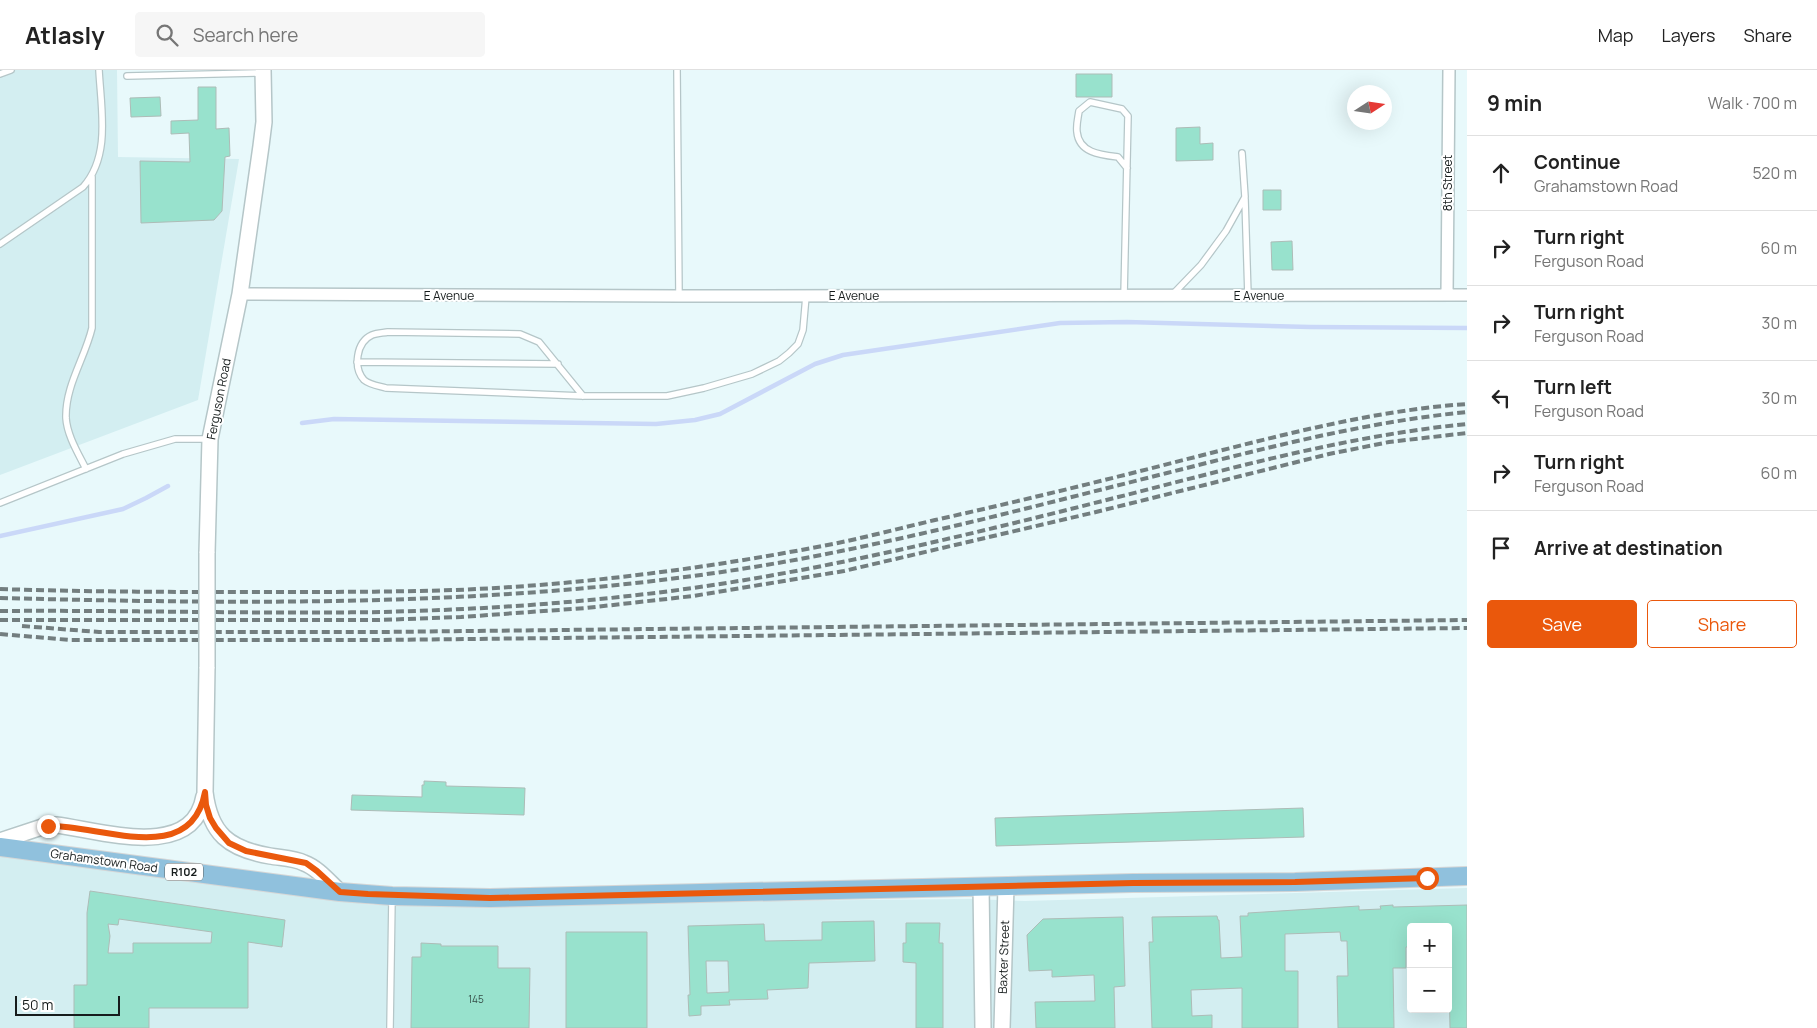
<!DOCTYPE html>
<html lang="en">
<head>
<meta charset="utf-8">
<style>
	body { margin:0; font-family:Manrope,sans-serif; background:#f6f6f6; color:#222 }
	.controls { position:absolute; right:15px; bottom:15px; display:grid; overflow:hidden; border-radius:5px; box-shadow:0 5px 20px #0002 }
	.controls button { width:45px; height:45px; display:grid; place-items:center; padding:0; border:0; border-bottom:1px solid #e0e0e0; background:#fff; color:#222; font:25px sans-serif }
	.compass { position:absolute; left:1347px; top:15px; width:45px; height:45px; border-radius:50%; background:#fff; box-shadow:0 5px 20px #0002; rotate:78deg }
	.scale { position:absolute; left:15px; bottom:12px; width:105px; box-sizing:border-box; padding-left:5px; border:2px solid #161c1c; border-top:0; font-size:14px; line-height:18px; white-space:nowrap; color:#161c1c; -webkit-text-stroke:4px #fff; paint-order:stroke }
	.stop { position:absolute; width:15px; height:15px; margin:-11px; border:4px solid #ea580c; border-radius:50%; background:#fff }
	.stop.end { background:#ea580c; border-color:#fff; box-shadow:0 1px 5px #0008 }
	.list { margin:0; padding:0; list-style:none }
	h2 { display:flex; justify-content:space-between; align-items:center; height:65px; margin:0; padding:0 20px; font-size:21px }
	h2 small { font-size:16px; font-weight:400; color:#767676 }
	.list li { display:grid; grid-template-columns:32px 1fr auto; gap:15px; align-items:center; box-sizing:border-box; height:75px; padding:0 20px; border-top:1px solid #e0e0e0 }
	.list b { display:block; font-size:19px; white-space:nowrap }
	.list p { margin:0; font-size:16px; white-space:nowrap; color:#767676 }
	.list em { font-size:16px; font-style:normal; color:#767676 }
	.actions { display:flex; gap:10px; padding:15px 20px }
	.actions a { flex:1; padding:11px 0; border:1px solid #ea580c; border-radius:5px; text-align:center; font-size:18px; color:#ea580c }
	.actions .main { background:#ea580c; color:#fff }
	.icon { flex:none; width:28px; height:28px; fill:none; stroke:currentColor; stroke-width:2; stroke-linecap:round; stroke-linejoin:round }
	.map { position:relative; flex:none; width:1467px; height:958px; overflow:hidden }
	header { display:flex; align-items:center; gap:30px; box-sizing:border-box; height:70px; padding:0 25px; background:#fff; border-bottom:1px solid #e0e0e0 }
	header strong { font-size:24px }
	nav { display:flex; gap:28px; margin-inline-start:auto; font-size:18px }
	.search { width:350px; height:45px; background:#f6f6f6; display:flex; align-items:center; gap:12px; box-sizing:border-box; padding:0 18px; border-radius:5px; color:#767676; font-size:19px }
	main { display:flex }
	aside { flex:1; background:#fff }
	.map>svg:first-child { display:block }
	.built { fill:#d3eef1; fill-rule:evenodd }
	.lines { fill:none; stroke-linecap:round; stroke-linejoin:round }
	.stream { stroke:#cad8f8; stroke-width:4.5 }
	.building { fill:#98e2cd; stroke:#adbcb7; fill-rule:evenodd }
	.service-casing { stroke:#b5c6c8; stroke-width:8 }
	.minor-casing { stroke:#b5c6c8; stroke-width:14 }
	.secondary-casing { stroke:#b5c6c8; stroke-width:18 }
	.primary-casing { stroke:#d5d6d6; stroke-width:20 }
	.service { stroke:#fff; stroke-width:5.5 }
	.minor { stroke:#fff; stroke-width:11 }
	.secondary { stroke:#fff; stroke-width:15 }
	.primary { stroke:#90c1dd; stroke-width:18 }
	.rail { stroke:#737e7f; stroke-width:4; stroke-dasharray:8 4; stroke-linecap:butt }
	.secondary-bridge-casing { stroke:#b5c6c8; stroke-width:18; stroke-linecap:butt }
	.secondary-bridge { stroke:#fff; stroke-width:15 }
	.route { stroke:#ea580c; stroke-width:6 }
	.labels { text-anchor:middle; stroke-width:4; stroke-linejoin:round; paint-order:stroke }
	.number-label { font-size:10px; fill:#364e48 }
	.shield { fill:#fff; stroke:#5c6060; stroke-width:1 }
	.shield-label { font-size:11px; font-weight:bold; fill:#161c1c }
	.street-label { font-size:12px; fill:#161c1c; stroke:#fff }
</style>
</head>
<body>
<header>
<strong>Atlasly</strong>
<div class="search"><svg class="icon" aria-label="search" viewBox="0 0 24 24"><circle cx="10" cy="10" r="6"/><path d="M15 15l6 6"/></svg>Search here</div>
<nav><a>Map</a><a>Layers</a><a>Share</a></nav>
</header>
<main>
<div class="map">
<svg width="1467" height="958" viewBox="0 0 1467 958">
	<rect width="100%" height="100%" fill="#e8f9fb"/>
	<!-- built -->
	<path class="built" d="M 0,0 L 117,0 L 118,87 L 239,89 L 198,330 L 0,405 Z
		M 0,785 L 373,835 L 972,829 L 1025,831 L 1467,818 L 1467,958 L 0,958 ZM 1411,857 L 1448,857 L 1448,939 L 1411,939 Z"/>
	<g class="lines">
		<!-- stream -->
		<path class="stream" d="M 302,353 L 334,349 L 656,354 L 695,350 L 720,344 L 815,294 L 843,285 L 1060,253 L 1127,252 L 1310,257 L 1467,258
			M 0,466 L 123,439 L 146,428 L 168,416"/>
	</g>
	<!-- building -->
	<path class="building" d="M 1076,4 L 1112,4 L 1112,27 L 1076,27 Z
		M 198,17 L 216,17 L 216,59 L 229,58 L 230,86 L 225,87 L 222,141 L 214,150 L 141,153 L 140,91 L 190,92 L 189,63 L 171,64 L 171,51 L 198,50 Z
		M 160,27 L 161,46 L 131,47 L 130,28 Z
		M 1200,57 L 1200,74 L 1213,73 L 1213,90 L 1176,91 L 1176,58 Z
		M 1263,120 L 1281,120 L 1281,140 L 1263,140 Z
		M 1292,171 L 1293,200 L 1272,200 L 1271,172 Z
		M 424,711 L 446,712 L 446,716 L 525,718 L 524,745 L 351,740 L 352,725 L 422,727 L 422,715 L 424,715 Z
		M 1303,738 L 1304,767 L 996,776 L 995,748 Z
		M 90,821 L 285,850 L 282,877 L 248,872 L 248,938 L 149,938 L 149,958 L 74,958 L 74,915 L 87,915 L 87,843 ZM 119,849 L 212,862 L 211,873 L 133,873 L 133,883 L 108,883 L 110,866 L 108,854 L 118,855 Z
		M 1393,835 L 1393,837 L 1467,835 L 1467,958 L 1450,958 L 1448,857 L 1411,857 L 1411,877 L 1406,877 L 1406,898 L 1393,898 L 1394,958 L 1338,958 L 1337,906 L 1348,906 L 1347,871 L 1341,871 L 1340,862 L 1285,864 L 1285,901 L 1298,901 L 1298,958 L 1242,958 L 1242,918 L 1191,920 L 1192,946 L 1212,945 L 1212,958 L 1152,958 L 1149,872 L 1153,872 L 1152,847 L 1217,846 L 1218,850 L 1219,850 L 1221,888 L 1242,887 L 1240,846 L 1248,846 L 1248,843 L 1359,836 L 1359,840 L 1381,839 L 1380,836 Z
		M 1123,847 L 1125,916 L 1114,917 L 1115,958 L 1036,958 L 1035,932 L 1095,931 L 1094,905 L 1052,907 L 1052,900 L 1029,901 L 1027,865 L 1043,849 Z
		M 874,851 L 875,891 L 809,893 L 808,918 L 767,920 L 768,929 L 729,930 L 730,935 L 701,936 L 701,945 L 689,946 L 688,925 L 690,925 L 688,856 L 764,854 L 765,871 L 822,870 L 822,852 ZM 706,891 L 728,891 L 729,922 L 707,923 Z
		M 906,853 L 940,853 L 939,873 L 943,873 L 943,958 L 916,958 L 916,893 L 903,892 L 903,873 L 906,873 Z
		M 566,862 L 647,862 L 647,958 L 566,958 Z
		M 421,873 L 441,874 L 441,876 L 498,876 L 498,898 L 530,898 L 529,958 L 411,958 L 412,887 L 421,887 Z"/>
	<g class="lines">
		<!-- service casing -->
		<g class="service-casing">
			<path id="service" d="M 677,0 L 679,226
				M 0,4 L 11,0
				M 127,6 L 261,3
				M 1245,129 L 1248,226
				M 0,174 L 83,117 C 111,86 101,39 99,0
				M 1173,224 L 1201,195 L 1226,161 L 1245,127 L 1242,83
				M 1124,226 L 1128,46 L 1122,39 L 1090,32 L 1079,41 C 1078,48 1076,55 1077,62 C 1079,83 1101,85 1118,87 L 1127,98
				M 357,292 L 558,294
				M 583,326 L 539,272 L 520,264 L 388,262 C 383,263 377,263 372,265 C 356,272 353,298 364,310 C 370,315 379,316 386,318 L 583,326 L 667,326 L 704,318 L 752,304 L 779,291 L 789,283 L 798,274 L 803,260 L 806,226
				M 86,399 C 78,383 67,365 66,348 C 65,316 85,288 92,258 L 92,107
				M 0,433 L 123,384 L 175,369 L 209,369
				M 390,958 L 392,828"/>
		</g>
		<!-- minor casing -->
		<g class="minor-casing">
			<path id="minor" d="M 240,224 L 679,226 L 1467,225
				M 1447,225 L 1449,0"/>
		</g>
		<!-- secondary casing -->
		<g class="secondary-casing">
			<path id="secondary" d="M 207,483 L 210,369 L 240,224 L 261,76 L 264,52 L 263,0
				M 207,597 L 205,722 C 210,764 229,779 270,786 C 281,788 294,788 304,793 C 318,798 329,812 340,822
				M 0,771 L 42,757 L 56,755 C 99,760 193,792 204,726
				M 981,816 L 983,958
				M 1002,958 L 1006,816"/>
		</g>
		<!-- primary casing -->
		<g class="primary-casing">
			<path id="primary" d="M 0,777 L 340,822 L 392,826 L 490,828 L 1133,813 L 1295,812 L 1467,806"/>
		</g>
		<!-- service -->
		<use href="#service" class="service"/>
		<!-- minor -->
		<use href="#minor" class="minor"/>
		<!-- secondary -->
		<use href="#secondary" class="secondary"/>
		<!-- primary -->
		<use href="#primary" class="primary"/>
		<!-- rail -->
		<path class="rail" d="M 0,519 C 90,522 179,522 269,522 C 331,522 393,522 455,520 C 582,515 709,498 833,474 C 867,467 901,458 935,450 C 1025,430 1114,408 1203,385 C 1290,363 1378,340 1467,334
			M 0,528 C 281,535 564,538 841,481 C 950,459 1059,430 1167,403 C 1266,378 1365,352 1467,342
			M 0,541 C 127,540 254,544 381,542 C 502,539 625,530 745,510 C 877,488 1008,455 1138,422 C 1247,394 1355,365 1467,354
			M 0,550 L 379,550 L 461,547 L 586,538 L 693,526 L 844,501 L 1096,442 L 1329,384 L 1389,372 L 1467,363
			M 22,556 L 99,562 L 381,562 L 1467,550
			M 0,564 L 70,570 L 378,570 L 1467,558"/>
		<!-- secondary-bridge casing -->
		<g class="secondary-bridge-casing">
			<path id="secondary-bridge" d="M 207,597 L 207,483"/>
		</g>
		<!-- secondary-bridge -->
		<use href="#secondary-bridge" class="secondary-bridge"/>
	</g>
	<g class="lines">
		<!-- route -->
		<path class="route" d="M 48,756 C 98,754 191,799 205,722 L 206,735 L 210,748 L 216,758 L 229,773 L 246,781 L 306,793 L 317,801 L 340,822 L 368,824 L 490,828 L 539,827 L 1133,813 L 1295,812 L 1427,808"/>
	</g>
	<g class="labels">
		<!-- number labels -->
		<g class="number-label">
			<text x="476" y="933">145</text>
		</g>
		<!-- shield labels -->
		<rect class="shield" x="165" y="793.5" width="38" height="17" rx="4"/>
		<g class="shield-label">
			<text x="184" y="806">R102</text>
		</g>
		<!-- street labels -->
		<g class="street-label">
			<text transform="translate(1448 113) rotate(-90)" y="4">8th Street</text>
			<text x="449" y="230">E Avenue</text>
			<text x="854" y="230">E Avenue</text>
			<text x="1259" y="230">E Avenue</text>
			<text transform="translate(219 329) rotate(-79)" y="4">Ferguson Road</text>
			<text transform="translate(104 791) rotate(8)" y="4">Grahamstown Road</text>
			<text transform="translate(1004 887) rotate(-88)" y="4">Baxter Street</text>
		</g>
	</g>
</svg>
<div class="controls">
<button>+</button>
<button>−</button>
</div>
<svg class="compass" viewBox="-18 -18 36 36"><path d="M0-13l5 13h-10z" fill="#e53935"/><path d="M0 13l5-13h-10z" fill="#767676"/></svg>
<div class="scale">50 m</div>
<div class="stop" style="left:1427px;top:808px"></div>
<div class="stop end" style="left:48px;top:756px"></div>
</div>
<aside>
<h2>9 min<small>Walk · 700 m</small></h2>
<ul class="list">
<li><svg class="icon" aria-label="ahead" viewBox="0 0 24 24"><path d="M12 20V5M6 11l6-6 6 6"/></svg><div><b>Continue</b><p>Grahamstown Road</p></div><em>520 m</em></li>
<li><svg class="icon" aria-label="right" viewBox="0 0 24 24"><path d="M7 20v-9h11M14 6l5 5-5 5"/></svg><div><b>Turn right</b><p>Ferguson Road</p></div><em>60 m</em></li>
<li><svg class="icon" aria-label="right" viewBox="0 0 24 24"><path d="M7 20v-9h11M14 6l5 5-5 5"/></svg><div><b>Turn right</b><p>Ferguson Road</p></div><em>30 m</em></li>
<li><svg class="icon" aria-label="left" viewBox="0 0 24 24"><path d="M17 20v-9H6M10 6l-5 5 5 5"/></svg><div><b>Turn left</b><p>Ferguson Road</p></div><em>30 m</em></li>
<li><svg class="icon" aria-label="right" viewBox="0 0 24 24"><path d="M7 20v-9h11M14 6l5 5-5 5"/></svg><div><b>Turn right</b><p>Ferguson Road</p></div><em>60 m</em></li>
<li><svg class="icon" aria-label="arrive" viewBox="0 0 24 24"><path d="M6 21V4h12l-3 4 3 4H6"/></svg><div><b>Arrive at destination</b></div></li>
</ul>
<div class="actions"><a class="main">Save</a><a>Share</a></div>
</aside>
</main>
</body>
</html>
